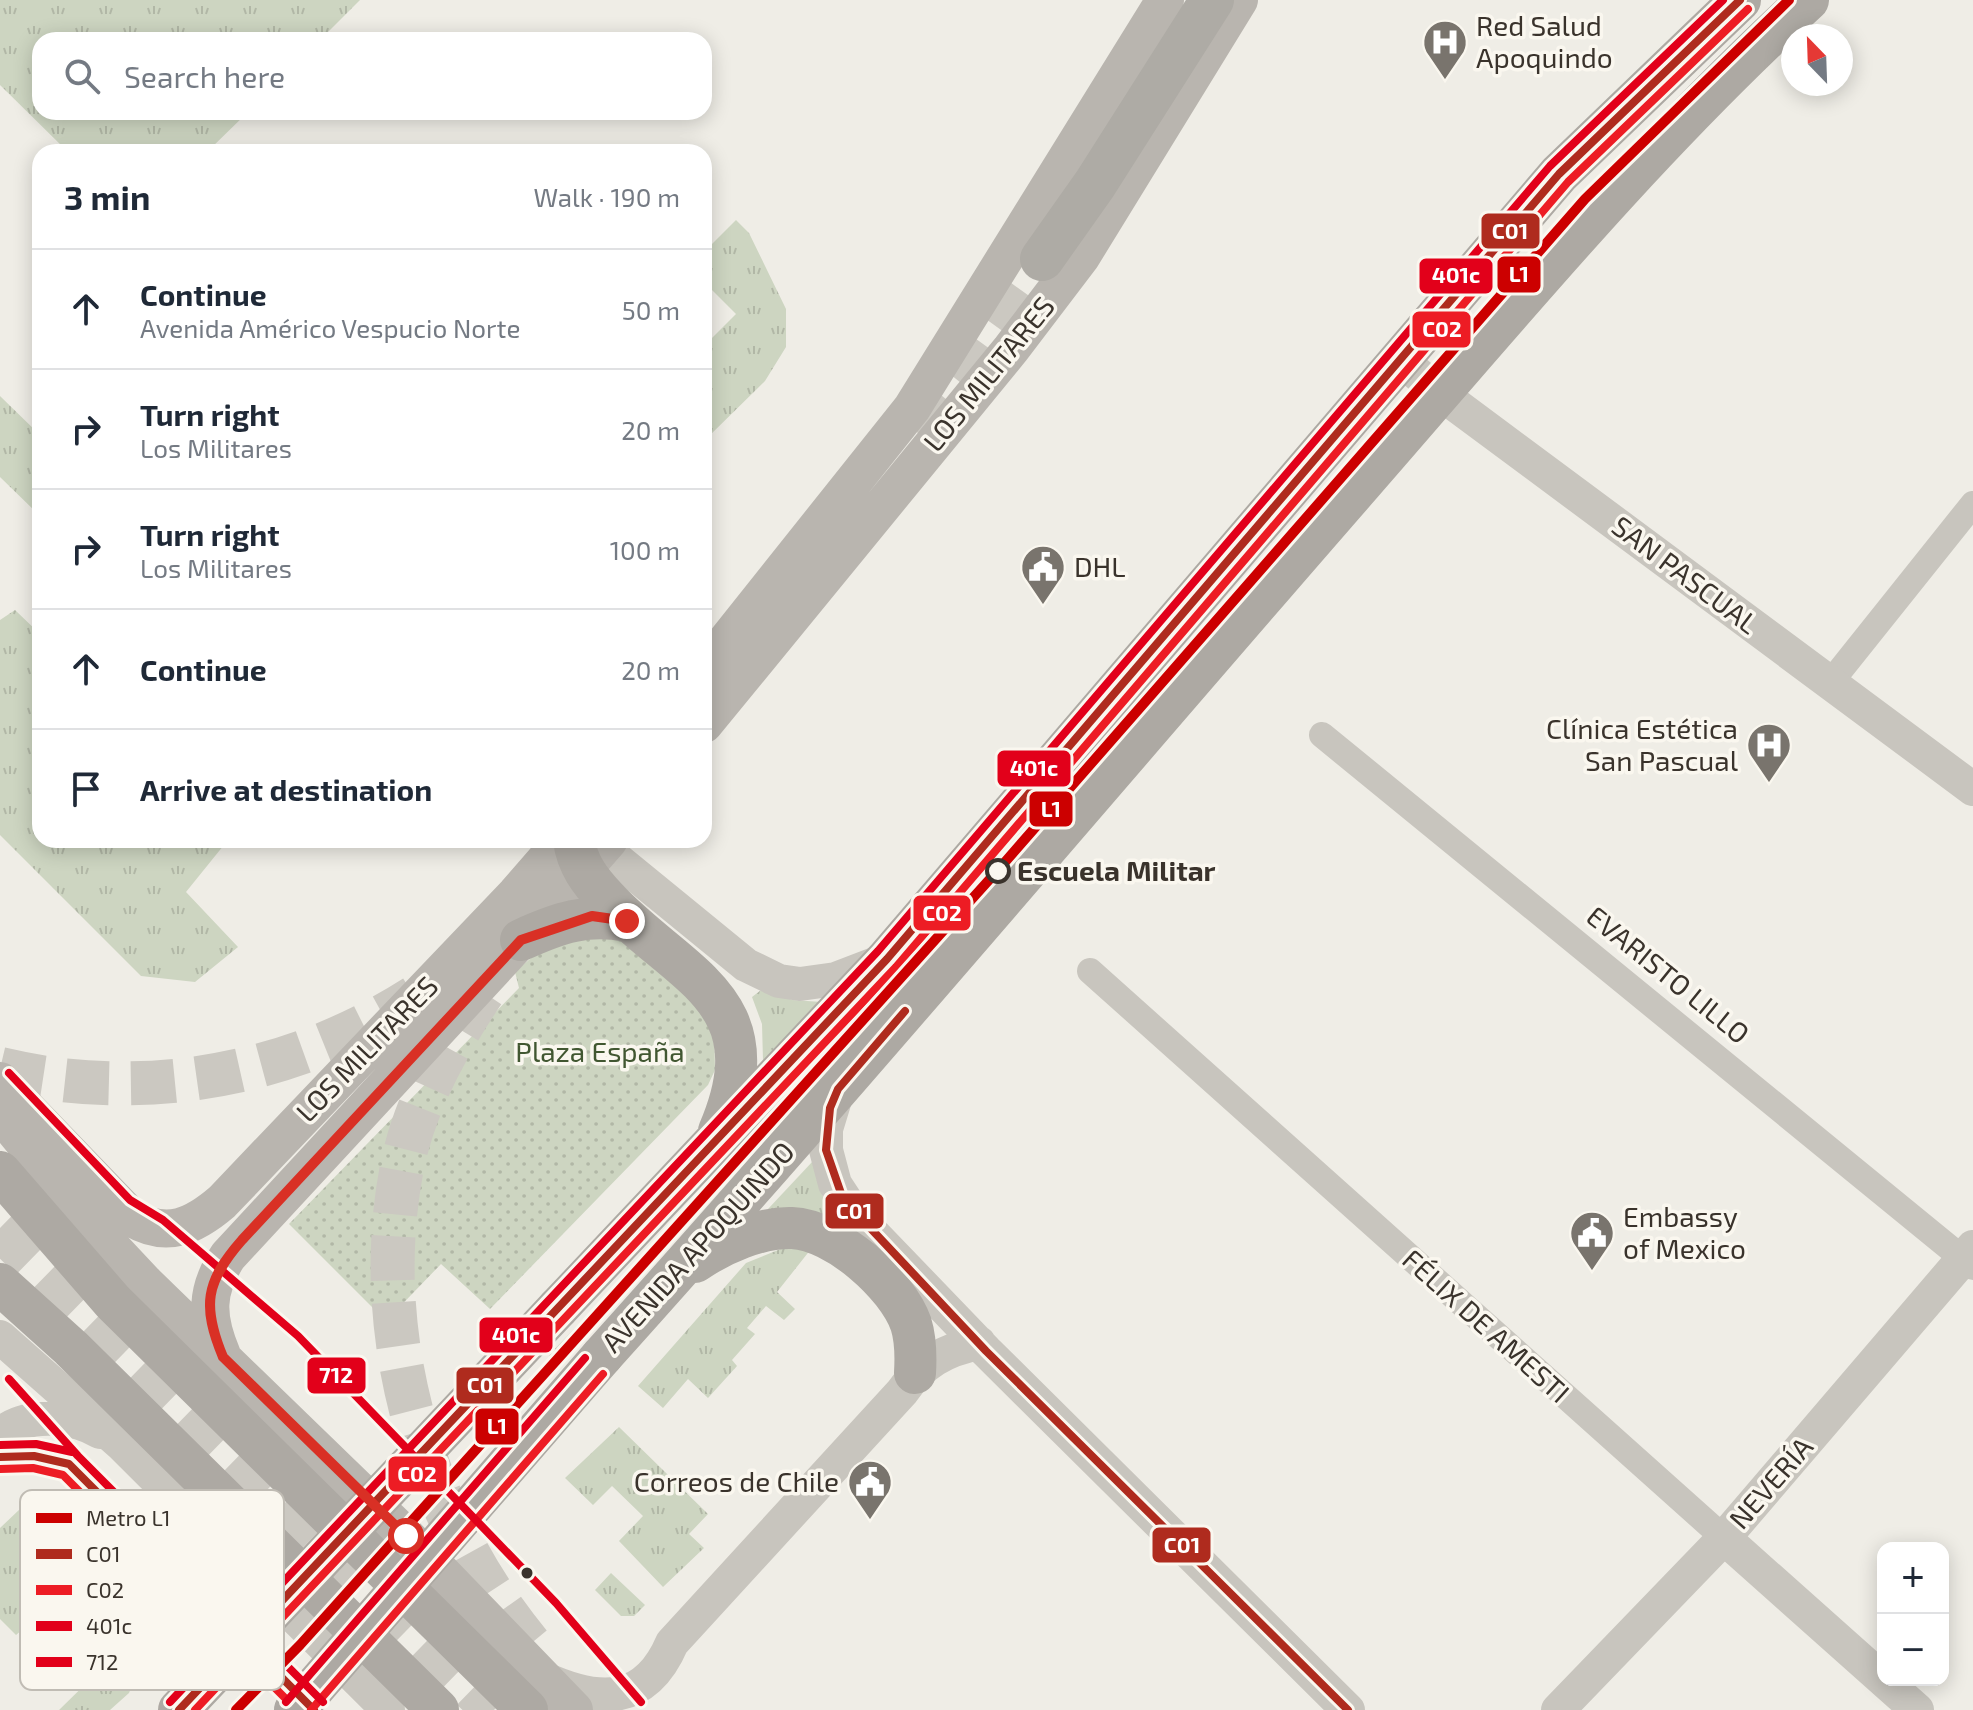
<!DOCTYPE html>
<html lang="en">
<head>
<meta charset="utf-8">
<style>
	body { margin:0; font-family:"Exo 2",sans-serif; background:#f6f6f7; color:#1f2937 }
	.controls { position:absolute; right:24px; bottom:24px; display:grid; overflow:hidden; border-radius:16px; box-shadow:0 4px 20px #0003 }
	.controls button { width:72px; height:72px; display:grid; place-items:center; padding:0; border:0; border-bottom:2px solid #e0e1e3; background:#fff; color:#1f2937; font:40px sans-serif }
	.compass { position:absolute; left:1781px; top:24px; width:72px; height:72px; border-radius:50%; background:#fff; box-shadow:0 4px 20px #0003; rotate:337deg }
	.stop { position:absolute; width:24px; height:24px; margin:-18px; border:6px solid #d93025; border-radius:50%; background:#fff }
	.stop.end { background:#d93025; border-color:#fff; box-shadow:0 2px 8px #0008 }
	.list { margin:0; padding:0; list-style:none }
	h2 { display:flex; justify-content:space-between; align-items:center; height:104px; margin:0; padding:0 32px; font-size:34px }
	h2 small { font-size:26px; font-weight:400; color:#747a83 }
	.list li { display:grid; grid-template-columns:52px 1fr auto; gap:24px; align-items:center; box-sizing:border-box; height:120px; padding:0 32px; border-top:2px solid #e0e1e3 }
	.list b { display:block; font-size:30px; white-space:nowrap }
	.list p { margin:0; font-size:26px; white-space:nowrap; color:#747a83 }
	.list em { font-size:26px; font-style:normal; color:#747a83 }
	.icon { flex:none; width:44px; height:44px; fill:none; stroke:currentColor; stroke-width:2; stroke-linecap:round; stroke-linejoin:round }
	.map { position:relative; flex:none; width:1973px; height:1710px; overflow:hidden }
	.search { position:absolute; background:#fff; box-shadow:0 4px 20px #0003; left:32px; top:32px; width:680px; height:88px; display:flex; align-items:center; gap:20px; box-sizing:border-box; padding:0 28px; border-radius:24px; color:#747a83; font-size:30px }
	.panel { position:absolute; background:#fff; box-shadow:0 4px 20px #0003; left:32px; top:144px; width:680px; height:704px; border-radius:24px }
	.map>svg:first-child { display:block }
	.grass { fill:url(#grass-tufts) }
	.park { fill:url(#park-dots) }
	.lines { fill:none; stroke-linecap:round; stroke-linejoin:round }
	.motorway-tunnel { stroke:#cbc8c1; stroke-width:44; stroke-dasharray:44 22; stroke-linecap:butt }
	.minor { stroke:#c8c5be; stroke-width:26 }
	.tertiary { stroke:#c8c5be; stroke-width:34 }
	.secondary { stroke:#b9b5af; stroke-width:38 }
	.primary { stroke:#ada9a3; stroke-width:42 }
	.motorway { stroke:#aeaba5; stroke-width:44 }
	.primary-bridge { stroke:#ada9a3; stroke-width:42 }
	.bus-1-casing { stroke:#faf7ef; stroke-width:14 }
	.bus-2-casing { stroke:#faf7ef; stroke-width:14 }
	.bus-3-casing { stroke:#faf7ef; stroke-width:14 }
	.bus-4-casing { stroke:#faf7ef; stroke-width:14 }
	.bus-1 { stroke:#af2b1e; stroke-width:8 }
	.bus-2 { stroke:#ed1c24; stroke-width:8 }
	.bus-3 { stroke:#e2001a; stroke-width:8 }
	.bus-4 { stroke:#e2001a; stroke-width:8 }
	.metro-1-casing { stroke:#faf7ef; stroke-width:16 }
	.metro-1 { stroke:#c00; stroke-width:10 }
	.route { stroke:#d93025; stroke-width:10 }
	.stop-dot { fill:#faf7ef; stroke:#3a332c; stroke-width:4 }
	.bus-dot { fill:#3a332c; stroke:#faf7ef; stroke-width:3 }
	.labels { text-anchor:middle; stroke-width:7; stroke-linejoin:round; paint-order:stroke }
	.poi-label { font-size:28px; fill:#3a332c; stroke:#faf7ef; text-anchor:start }
	.street-label { font-size:28px; fill:#3a332c; stroke:#faf7ef }
	.stop-label { font-size:28px; font-weight:bold; fill:#3a332c; stroke:#faf7ef; text-anchor:start }
	.park-label { font-size:28px; fill:#415731; stroke:#faf7ef }
	.key { fill:#faf7ef; stroke:#c0bcb4; stroke-width:2 }
	.key-label { font-size:22px; fill:#3a332c }
	.line-badge { stroke:#faf7ef; stroke-width:3 }
	.badge-label { font-size:22px; text-anchor:middle; font-weight:bold; fill:#fff }
</style>
</head>
<body>
<div class="map">
<svg width="1973" height="1710" viewBox="0 0 1973 1710">
	<defs>
		<pattern id="grass-tufts" width="24" height="20" patternUnits="userSpaceOnUse" patternTransform="scale(2)"><rect width="24" height="20" fill="#cdd5c1"/><path d="M3 7l-1-3M5 7V3M7 7l1-3M15 17l-1-3M17 17v-4M19 17l1-3" fill="none" stroke="#b1b7a6"/></pattern>
		<pattern id="park-dots" width="8" height="8" patternUnits="userSpaceOnUse" patternTransform="scale(2)"><rect width="8" height="8" fill="#cdd5c1"/><path d="M2 2h.1M6 6h.1" fill="none" stroke="#b1b7a6" stroke-width="1.8" stroke-linecap="round"/></pattern>
	</defs>
	<rect width="100%" height="100%" fill="#efede6"/>
	<!-- grass -->
	<path class="grass" d="M 0,0 L 360,0 L 320,40 L 40,40 L 40,112 L 248,112 L 207,152 L 68,152 L 0,85 Z
		M 736,220 L 749,233 L 786,309 L 786,347 L 765,381 L 704,441 L 704,346 L 736,314 L 704,282 L 704,252 Z
		M 0,396 L 40,435 L 40,516 L 0,477 Z
		M 15,610 L 40,634 L 40,840 L 228,840 L 186,892 L 238,947 L 195,982 L 141,976 L 0,835 L 0,620 Z
		M 765,987 L 792,1000 L 822,1002 L 763,1061 L 762,1024 L 752,997 Z
		M 805,1088 L 558,1363 L 549,1355 Z
		M 813,1161 L 822,1195 L 835,1214 L 828,1220 L 773,1214 L 768,1209 Z
		M 788,1246 L 811,1249 L 777,1292 L 795,1309 L 784,1320 L 766,1306 L 747,1328 L 755,1334 L 732,1360 L 737,1366 L 708,1398 L 688,1379 L 663,1408 L 638,1386 L 746,1263 Z
		M 619,1427 L 708,1514 L 689,1534 L 704,1548 L 663,1587 L 619,1541 L 643,1516 L 612,1486 L 593,1505 L 565,1478 Z
		M 20,1509 L 53,1539 L 21,1570 L 52,1604 L 16,1635 L 0,1619 L 0,1528 Z
		M 611,1573 L 645,1605 L 634,1616 L 621,1616 L 595,1590 Z
		M 111,1659 L 134,1681 L 129,1693 L 110,1710 L 59,1710 Z"/>
	<!-- park -->
	<path class="park" d="M 590,934 L 626,942 L 714,1022 L 715,1070 L 708,1085 L 490,1309 L 441,1264 L 386,1321 L 289,1224 L 519,988 L 515,972 L 539,951 Z"/>
	<g class="lines">
		<!-- motorway-tunnel -->
		<path class="motorway-tunnel" d="M 913,429 L 975,352 L 1042,259
			M 483,992 C 448,1044 414,1105 402,1167 C 369,1337 425,1523 537,1653
			M 0,1069 C 143,1103 291,1076 415,997
			M 0,1228 L 494,1710"/>
		<!-- minor -->
		<path class="minor" d="M 1830,683 L 1973,504
			M 1322,735 L 1973,1267
			M 1090,971 L 1724,1538"/>
		<!-- tertiary -->
		<path class="tertiary" d="M 1399,358 L 1441,394 L 1973,789
			M 593,840 L 746,965 L 779,981 L 800,984 L 836,979 L 883,961
			M 837,1093 L 826,1129 L 826,1150 L 835,1184 L 856,1216 L 986,1351 L 1348,1710
			M 0,1337 L 121,1444 L 388,1710
			M 0,1435 C 25,1412 72,1416 100,1432
			M 1724,1538 L 1917,1710
			M 543,1678 C 598,1703 645,1706 672,1643 L 902,1392 C 922,1363 944,1350 979,1343
			M 1558,1710 L 1724,1538 L 1973,1247"/>
		<!-- secondary -->
		<path class="secondary" d="M 704,669 L 912,408 L 1165,0
			M 704,724 L 1011,349 L 1081,257 L 1239,0
			M 0,1081 L 132,1218 C 167,1239 194,1226 222,1202 L 516,894 L 563,840
			M 0,1113 L 100,1235 L 145,1283 L 406,1536 L 574,1710
			M 222,1355 C 206,1317 205,1291 228,1256 L 541,918 L 609,840"/>
		<!-- primary -->
		<path class="primary" d="M 574,840 C 577,864 590,881 606,898 C 679,977 776,998 719,1131
			M 521,940 C 558,923 587,913 627,921
			M 0,1172 L 113,1302 L 527,1710
			M 695,1262 C 721,1244 760,1227 792,1228 C 836,1230 897,1284 911,1324 C 916,1340 916,1356 915,1373
			M 0,1284 L 71,1348 L 438,1710
			M 558,1308 L 887,959 L 1559,174 L 1740,0
			M 602,1356 C 860,1069 1109,773 1363,482 C 1507,317 1646,148 1808,0"/>
		<!-- motorway -->
		<path class="motorway" d="M 1042,259 L 1095,184 L 1212,0"/>
		<!-- primary-bridge -->
		<path class="primary-bridge" d="M 179,1710 L 558,1308
			M 295,1710 L 602,1356"/>
		<!-- bus-1 casing -->
		<g class="bus-1-casing">
			<path id="bus-1" d="M 905,1011 L 838,1089 L 830,1108 L 826,1150 L 843,1199 L 986,1351 L 1348,1710
				M 0,1457 L 34,1456 L 69,1464 L 314,1710
				M 179,1710 L 887,959 L 1559,174 L 1740,0"/>
		</g>
		<!-- bus-2 casing -->
		<g class="bus-2-casing">
			<path id="bus-2" d="M 0,1469 L 33,1468 L 63,1475 L 287,1700
				M 195,1710 L 896,967 L 1568,182 L 1748,9
				M 311,1710 L 603,1374"/>
		</g>
		<!-- bus-3 casing -->
		<g class="bus-3-casing">
			<path id="bus-3" d="M 0,1445 L 36,1444 L 72,1452
				M 170,1702 L 878,951 L 1550,166 L 1723,0
				M 286,1702 L 585,1358"/>
		</g>
		<!-- bus-4 casing -->
		<g class="bus-4-casing">
			<path id="bus-4" d="M 9,1073 L 130,1200 L 163,1220 L 298,1336 L 556,1603 L 641,1702
				M 9,1379 L 78,1456 L 323,1702"/>
		</g>
		<!-- bus-1 -->
		<use href="#bus-1" class="bus-1"/>
		<!-- bus-2 -->
		<use href="#bus-2" class="bus-2"/>
		<!-- bus-3 -->
		<use href="#bus-3" class="bus-3"/>
		<!-- bus-4 -->
		<use href="#bus-4" class="bus-4"/>
		<!-- metro-1 casing -->
		<g class="metro-1-casing">
			<path id="metro-1" d="M 236,1710 L 300,1645 L 998,870 L 1585,199 L 1789,0"/>
		</g>
		<!-- metro-1 -->
		<use href="#metro-1" class="metro-1"/>
	</g>
	<g class="lines">
		<!-- route -->
		<path class="route" d="M 406,1536 L 223,1357 C 202,1306 205,1282 242,1240 L 521,940 L 592,916 L 627,921"/>
	</g>
	<!-- icons -->
	<defs>
		<g id="hospital-pin" transform="scale(2.3)"><path d="M0 17L-7.5 6A9.5 9.5 0 1 1 7.5 6Z" fill="#79746d" stroke="#faf7ef"/><path d="M-5-5h3v3.5h4V-5h3V5h-3V1.5h-4V5h-3Z" fill="#fff"/></g>
		<g id="civic-pin" transform="scale(2.3)"><path d="M0 17L-7.5 6A9.5 9.5 0 1 1 7.5 6Z" fill="#79746d" stroke="#faf7ef"/><path d="M-.6-6.5H3V-4.5H.6V-3L4-1V1h2V6H-6V1h2V-1L-.6-3ZM-1.2 2.5V6h2.4V2.5Z" fill="#fff"/></g>
	</defs>
	<g fill-rule="evenodd">
		<use href="#hospital-pin" x="1445" y="42"/>
		<use href="#civic-pin" x="1043" y="567"/>
		<use href="#hospital-pin" x="1769" y="745"/>
		<use href="#civic-pin" x="1592" y="1233"/>
		<use href="#civic-pin" x="870" y="1482"/>
	</g>
	<!-- markers -->
	<circle class="stop-dot" cx="998" cy="871" r="11"/>
	<circle class="bus-dot" cx="527" cy="1573" r="7"/>
	<g class="labels">
		<!-- poi labels -->
		<g class="poi-label">
			<text x="1476" y="36">Red Salud<tspan x="1476" dy="32">Apoquindo</tspan></text>
			<text x="1074" y="577">DHL</text>
			<text x="1738" y="739" text-anchor="end">Clínica Estética<tspan x="1738" dy="32">San Pascual</tspan></text>
			<text x="1623" y="1227">Embassy<tspan x="1623" dy="32">of Mexico</tspan></text>
			<text x="839" y="1492" text-anchor="end">Correos de Chile</text>
		</g>
		<!-- street labels -->
		<g class="street-label">
			<text transform="translate(989 374) rotate(-51)" y="10">LOS MILITARES</text>
			<text transform="translate(1685 575) rotate(37)" y="10">SAN PASCUAL</text>
			<text transform="translate(1668 975) rotate(39)" y="10">EVARISTO LILLO</text>
			<text transform="translate(367 1049) rotate(-46)" y="10">LOS MILITARES</text>
			<text transform="translate(698 1247) rotate(-48)" y="10">AVENIDA APOQUINDO</text>
			<text transform="translate(1486 1326) rotate(42)" y="10">FÉLIX DE AMESTI</text>
			<text transform="translate(1771 1483) rotate(-49)" y="10">NEVERÍA</text>
		</g>
		<!-- stop labels -->
		<g class="stop-label">
			<text x="1017" y="881">Escuela Militar</text>
		</g>
		<!-- park labels -->
		<g class="park-label">
			<text x="600" y="1062">Plaza España</text>
		</g>
	</g>
	<!-- legend -->
	<rect x="20" y="1490" width="264" height="200" rx="12" class="key"/>
	<rect x="36" y="1513" width="36" height="10" fill="#c00"/>
	<rect x="36" y="1549" width="36" height="10" fill="#af2b1e"/>
	<rect x="36" y="1585" width="36" height="10" fill="#ed1c24"/>
	<rect x="36" y="1621" width="36" height="10" fill="#e2001a"/>
	<rect x="36" y="1657" width="36" height="10" fill="#e2001a"/>
	<g class="key-label">
		<text x="86" y="1526">Metro L1</text>
		<text x="86" y="1562">C01</text>
		<text x="86" y="1598">C02</text>
		<text x="86" y="1634">401c</text>
		<text x="86" y="1670">712</text>
	</g>
	<g class="line-badge">
		<rect x="1480" y="212" width="61" height="38" rx="8" fill="#af2b1e"/>
		<rect x="1496" y="255" width="46" height="39" rx="8" fill="#c00"/>
		<rect x="1418" y="257" width="76" height="38" rx="8" fill="#e2001a"/>
		<rect x="1411" y="310" width="61" height="39" rx="8" fill="#ed1c24"/>
		<rect x="996" y="749" width="76" height="39" rx="8" fill="#e2001a"/>
		<rect x="1028" y="790" width="46" height="38" rx="8" fill="#c00"/>
		<rect x="912" y="894" width="60" height="38" rx="8" fill="#ed1c24"/>
		<rect x="824" y="1192" width="61" height="38" rx="8" fill="#af2b1e"/>
		<rect x="478" y="1316" width="76" height="38" rx="8" fill="#e2001a"/>
		<rect x="306" y="1356" width="61" height="39" rx="8" fill="#e2001a"/>
		<rect x="455" y="1366" width="60" height="39" rx="8" fill="#af2b1e"/>
		<rect x="474" y="1407" width="46" height="39" rx="8" fill="#c00"/>
		<rect x="387" y="1455" width="61" height="38" rx="8" fill="#ed1c24"/>
		<rect x="1151" y="1526" width="61" height="38" rx="8" fill="#af2b1e"/>
	</g>
	<g class="badge-label">
		<text x="1510" y="239">C01</text>
		<text x="1519" y="282">L1</text>
		<text x="1456" y="283">401c</text>
		<text x="1442" y="337">C02</text>
		<text x="1034" y="776">401c</text>
		<text x="1051" y="817">L1</text>
		<text x="942" y="921">C02</text>
		<text x="854" y="1219">C01</text>
		<text x="516" y="1343">401c</text>
		<text x="336" y="1383">712</text>
		<text x="485" y="1393">C01</text>
		<text x="497" y="1434">L1</text>
		<text x="417" y="1482">C02</text>
		<text x="1182" y="1553">C01</text>
	</g>
</svg>
<div class="controls">
<button>+</button>
<button>−</button>
</div>
<svg class="compass" viewBox="-18 -18 36 36"><path d="M0-13l5 13h-10z" fill="#e53935"/><path d="M0 13l5-13h-10z" fill="#747a83"/></svg>
<div class="stop" style="left:406px;top:1536px"></div>
<div class="stop end" style="left:627px;top:921px"></div>
<div class="search"><svg class="icon" aria-label="search" viewBox="0 0 24 24"><circle cx="10" cy="10" r="6"/><path d="M15 15l6 6"/></svg>Search here</div>
<section class="panel">
<h2>3 min<small>Walk · 190 m</small></h2>
<ul class="list">
<li><svg class="icon" aria-label="ahead" viewBox="0 0 24 24"><path d="M12 20V5M6 11l6-6 6 6"/></svg><div><b>Continue</b><p>Avenida Américo Vespucio Norte</p></div><em>50 m</em></li>
<li><svg class="icon" aria-label="right" viewBox="0 0 24 24"><path d="M7 20v-9h11M14 6l5 5-5 5"/></svg><div><b>Turn right</b><p>Los Militares</p></div><em>20 m</em></li>
<li><svg class="icon" aria-label="right" viewBox="0 0 24 24"><path d="M7 20v-9h11M14 6l5 5-5 5"/></svg><div><b>Turn right</b><p>Los Militares</p></div><em>100 m</em></li>
<li><svg class="icon" aria-label="ahead" viewBox="0 0 24 24"><path d="M12 20V5M6 11l6-6 6 6"/></svg><div><b>Continue</b></div><em>20 m</em></li>
<li><svg class="icon" aria-label="arrive" viewBox="0 0 24 24"><path d="M6 21V4h12l-3 4 3 4H6"/></svg><div><b>Arrive at destination</b></div></li>
</ul>
</section>
</div>
</body>
</html>
